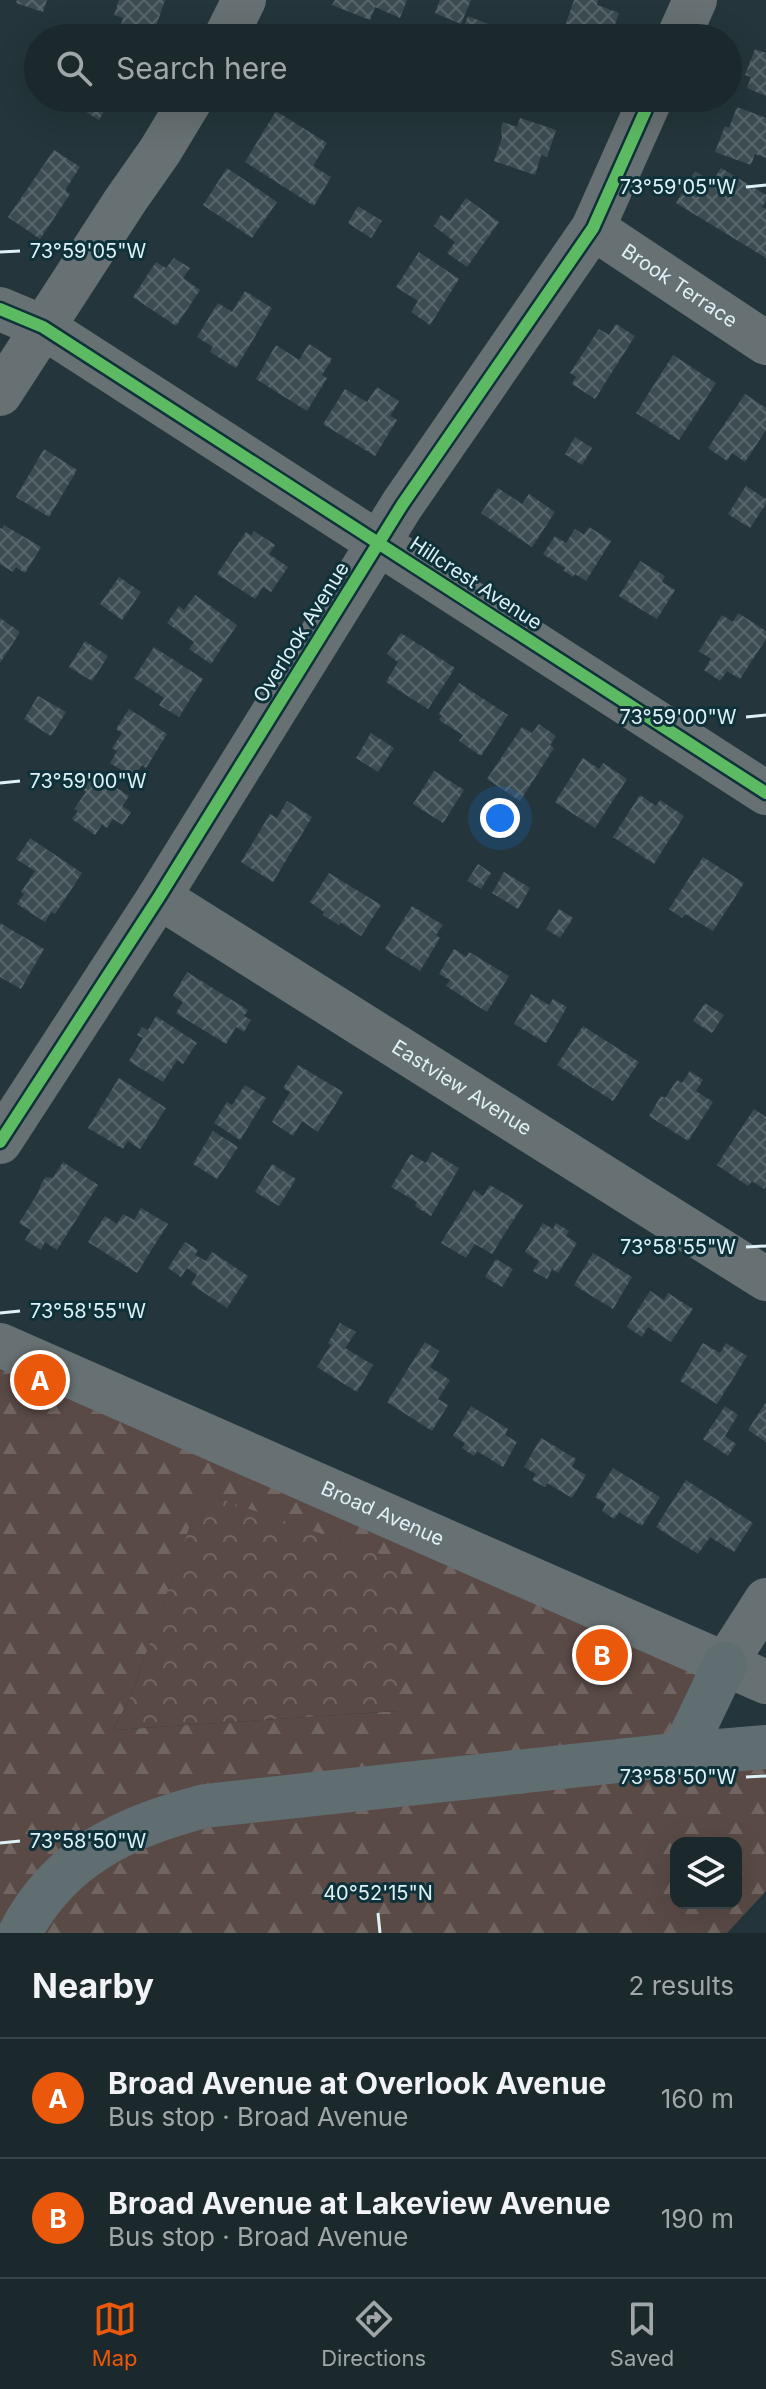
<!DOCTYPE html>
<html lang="en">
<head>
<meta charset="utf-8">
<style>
	body { margin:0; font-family:Inter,sans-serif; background:#243034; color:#f1f3f6 }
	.controls { position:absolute; right:24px; bottom:24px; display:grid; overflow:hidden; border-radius:16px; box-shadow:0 8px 32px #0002 }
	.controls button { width:72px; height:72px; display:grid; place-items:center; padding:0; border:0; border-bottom:2px solid #394448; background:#1b282c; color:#f1f3f6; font:40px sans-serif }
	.you { position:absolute; left:500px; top:818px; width:28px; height:28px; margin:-20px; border:6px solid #fff; border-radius:50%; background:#1a73e8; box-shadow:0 0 0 12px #1a73e833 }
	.badge { display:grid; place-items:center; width:52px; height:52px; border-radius:50%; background:#ea580c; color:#fff; font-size:26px; font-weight:700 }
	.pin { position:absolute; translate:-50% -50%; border:4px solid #fff; box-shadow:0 2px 8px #0006 }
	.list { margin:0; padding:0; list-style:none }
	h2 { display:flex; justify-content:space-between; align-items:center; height:104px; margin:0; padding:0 32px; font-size:34px }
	h2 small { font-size:26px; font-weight:400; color:#a0a6a9 }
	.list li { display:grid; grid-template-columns:52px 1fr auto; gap:24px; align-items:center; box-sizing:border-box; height:120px; padding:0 32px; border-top:2px solid #394448 }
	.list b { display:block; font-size:30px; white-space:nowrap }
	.list p { margin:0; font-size:26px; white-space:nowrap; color:#a0a6a9 }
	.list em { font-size:26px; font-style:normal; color:#a0a6a9 }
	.icon { flex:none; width:44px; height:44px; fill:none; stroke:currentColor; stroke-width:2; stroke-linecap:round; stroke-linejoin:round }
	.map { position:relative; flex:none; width:766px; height:1933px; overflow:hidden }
	.search { position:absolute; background:#1b282c; box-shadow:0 8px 32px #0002; left:24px; right:24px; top:24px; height:88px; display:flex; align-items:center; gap:20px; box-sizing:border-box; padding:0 28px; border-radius:44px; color:#a0a6a9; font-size:30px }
	.sheet { height:344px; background:#1b282c }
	nav { display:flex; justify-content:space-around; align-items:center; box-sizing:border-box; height:112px; border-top:2px solid #394448; background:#1b282c; font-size:22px; color:#a0a6a9 }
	nav a { display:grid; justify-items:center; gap:4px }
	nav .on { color:#ea580c }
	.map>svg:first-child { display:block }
	.forest { fill:url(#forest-firs); fill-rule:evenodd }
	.park { fill:url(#park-crowns) }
	.building { fill:url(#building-cross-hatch) }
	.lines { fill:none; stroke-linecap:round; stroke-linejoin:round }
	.minor { stroke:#677072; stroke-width:44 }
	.highway { stroke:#606d71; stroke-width:44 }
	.cycleway-casing { stroke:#0f323a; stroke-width:17 }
	.cycleway { stroke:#5cba63; stroke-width:12 }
	.ticks { fill:none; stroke:#def1f6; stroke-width:3 }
	.labels { text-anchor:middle; stroke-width:6; stroke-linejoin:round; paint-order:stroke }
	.street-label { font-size:20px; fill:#def1f6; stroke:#0f323a }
	.ticks-label { font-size:20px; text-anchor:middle; fill:#def1f6; stroke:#0f323a; stroke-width:6; stroke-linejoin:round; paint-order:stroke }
</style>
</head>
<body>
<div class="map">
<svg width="766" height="1933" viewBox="0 0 766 1933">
	<defs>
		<pattern id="forest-firs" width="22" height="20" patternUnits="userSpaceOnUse" patternTransform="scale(2)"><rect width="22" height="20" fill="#594a46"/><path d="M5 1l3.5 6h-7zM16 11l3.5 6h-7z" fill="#706561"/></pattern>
		<pattern id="park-crowns" width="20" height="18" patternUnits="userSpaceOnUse" patternTransform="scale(2)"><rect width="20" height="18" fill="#594a46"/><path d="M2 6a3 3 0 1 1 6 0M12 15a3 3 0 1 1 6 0" fill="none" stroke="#706561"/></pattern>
		<pattern id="building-cross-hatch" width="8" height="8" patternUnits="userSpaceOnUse" patternTransform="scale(2)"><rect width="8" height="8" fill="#3c4c51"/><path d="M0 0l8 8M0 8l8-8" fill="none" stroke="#58666b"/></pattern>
	</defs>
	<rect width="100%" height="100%" fill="#24363b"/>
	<!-- forest -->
	<path class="forest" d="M 0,1345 L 725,1664 L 645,1769 L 766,1767 L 766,1891 L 727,1933 L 0,1933 ZM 202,1491 L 223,1500 L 398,1711 L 113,1730 L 133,1692 ZM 676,1843 L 736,1843 L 736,1903 L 676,1903 Z"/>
	<!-- park -->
	<path class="park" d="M 202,1490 L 223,1500 L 401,1561 L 398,1711 L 113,1730 L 133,1692 Z"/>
	<!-- building -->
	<path class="building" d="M 17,0 L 47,0 L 43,12 L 16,3 Z
		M 119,0 L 165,0 L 155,29 L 144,25 L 141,35 L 120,28 L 123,18 L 114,15 Z
		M 335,0 L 407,0 L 400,18 L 375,7 L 370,20 L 332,5 Z
		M 440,0 L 471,0 L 461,24 L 435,13 Z
		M 574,0 L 598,0 L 597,5 L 619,13 L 610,38 L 561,38 Z
		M 468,16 L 495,27 L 490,38 L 459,38 Z
		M 755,49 L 766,53 L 766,96 L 747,88 L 751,77 L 745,75 Z
		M 64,98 L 112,98 L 99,120 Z
		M 532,98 L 565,98 L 561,109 Z
		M 737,107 L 766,118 L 766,158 L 755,154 L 751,165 L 715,152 L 725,126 L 729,128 Z
		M 276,111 L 327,143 L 313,166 L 331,177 L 314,206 L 245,162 Z
		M 520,118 L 556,130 L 547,157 L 541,155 L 535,175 L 494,161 L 502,138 L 501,128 L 503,122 L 517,127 Z
		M 54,150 L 80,167 L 65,190 L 70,194 L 40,239 L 8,217 Z
		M 227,168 L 277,202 L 252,238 L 203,205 Z
		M 721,168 L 766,195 L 766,201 L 762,207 L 766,209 L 766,258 L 676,203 L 695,171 L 712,182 Z
		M 466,198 L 499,222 L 467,267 L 447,253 L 455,242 L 434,226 L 441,215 L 450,221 Z
		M 358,206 L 382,221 L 371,238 L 348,223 Z
		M 419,252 L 459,279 L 430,325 L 411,312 L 418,301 L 396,287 Z
		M 174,258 L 190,268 L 183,278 L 200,290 L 176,326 L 133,297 L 156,262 L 166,268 Z
		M 245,291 L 272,308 L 236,368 L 210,352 L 213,347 L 197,337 L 218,303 L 232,312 Z
		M 616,324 L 635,336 L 595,399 L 572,384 L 576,377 L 570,373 L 599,329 L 609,335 Z
		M 309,344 L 332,359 L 322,375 L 327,378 L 307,411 L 256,379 L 276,345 L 299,360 Z
		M 673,355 L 716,383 L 679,440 L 636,413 Z
		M 377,387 L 399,401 L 390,416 L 397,420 L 375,456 L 323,424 L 345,389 L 367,402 Z
		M 745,394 L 766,408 L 766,430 L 745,462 L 732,453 L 727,461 L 708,448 Z
		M 575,437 L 592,448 L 582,465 L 565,454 Z
		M 44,449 L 77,470 L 49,517 L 16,497 Z
		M 746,486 L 766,499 L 766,504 L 750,528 L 728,514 Z
		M 498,488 L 522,504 L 529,494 L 555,512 L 532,547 L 481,513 Z
		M 4,525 L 41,547 L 25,573 L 16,567 L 13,572 L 0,564 L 0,528 L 2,529 Z
		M 589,527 L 611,541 L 586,581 L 575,574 L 573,577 L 563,570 L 565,568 L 543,554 L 555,536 L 566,543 L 575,529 L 584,535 Z
		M 254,531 L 275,545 L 269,554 L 288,567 L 271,592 L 263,587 L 255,599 L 217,574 L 246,532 L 251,536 Z
		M 640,561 L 665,576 L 662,582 L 675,590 L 657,619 L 619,596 Z
		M 119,577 L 141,592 L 122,620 L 100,604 Z
		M 195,595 L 237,625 L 211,664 L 189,649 L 194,642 L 167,623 L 179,606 L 184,610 Z
		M 738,613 L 766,631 L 766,639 L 740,679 L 727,671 L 720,681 L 704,670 L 711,659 L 699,651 L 722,615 L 733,622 Z
		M 0,618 L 20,632 L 0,663 Z
		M 401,633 L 455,668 L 428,709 L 386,682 L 398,662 L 387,654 Z
		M 85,641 L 108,656 L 92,681 L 69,667 Z
		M 154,647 L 203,679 L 179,717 L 159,705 L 164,698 L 134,678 Z
		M 459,683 L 508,715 L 481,756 L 459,741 L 463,735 L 439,720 L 442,716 L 439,714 Z
		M 38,696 L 66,712 L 51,736 L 24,719 Z
		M 129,709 L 167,734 L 146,768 L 142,765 L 134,778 L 110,763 L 117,751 L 112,748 L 122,733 L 116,729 Z
		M 539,724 L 556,736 L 550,745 L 554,748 L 520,801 L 487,779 L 522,727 L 532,733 Z
		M 371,733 L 394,748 L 378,772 L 356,758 Z
		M 583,758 L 599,769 L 603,763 L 627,779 L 595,828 L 555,802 Z
		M 90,770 L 129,796 L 122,806 L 131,812 L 123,825 L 113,819 L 107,828 L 102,824 L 95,835 L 72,819 L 78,811 L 74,809 L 86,792 L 79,787 Z
		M 434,771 L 464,790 L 443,823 L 413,804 Z
		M 640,795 L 656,806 L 660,800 L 684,816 L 654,864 L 613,837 Z
		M 287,801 L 312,817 L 273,882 L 241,862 L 270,814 L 277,818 Z
		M 30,838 L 82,873 L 55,914 L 51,912 L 45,922 L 17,904 L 24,894 L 21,892 L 35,871 L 16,859 Z
		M 703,857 L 744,883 L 713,931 L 685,914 L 682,918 L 669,909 Z
		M 478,864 L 491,873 L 481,889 L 467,881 Z
		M 504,872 L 530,888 L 518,909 L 492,893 Z
		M 329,873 L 381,905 L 361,936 L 340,922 L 339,925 L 323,915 L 324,912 L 310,902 Z
		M 412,906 L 443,925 L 436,935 L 440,938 L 420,971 L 385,949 Z
		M 559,909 L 573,918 L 560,938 L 546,929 Z
		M 0,923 L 44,949 L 21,989 L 0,977 Z
		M 454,949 L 466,957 L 469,952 L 509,976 L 487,1012 L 446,986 L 450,980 L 439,974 Z
		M 187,972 L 248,1010 L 244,1016 L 251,1020 L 244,1032 L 236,1027 L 226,1044 L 176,1013 L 183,1002 L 173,996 Z
		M 531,994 L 549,1005 L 553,999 L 567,1007 L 546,1043 L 514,1024 Z
		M 705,1003 L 724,1015 L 712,1033 L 693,1021 Z
		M 156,1016 L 197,1043 L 183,1064 L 177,1060 L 163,1082 L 129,1061 L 143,1038 L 137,1035 L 142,1027 L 148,1030 Z
		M 583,1026 L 639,1062 L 613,1101 L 557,1065 Z
		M 298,1065 L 343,1092 L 318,1132 L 302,1121 L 293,1136 L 272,1122 L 290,1092 L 283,1088 Z
		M 690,1071 L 703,1080 L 696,1091 L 713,1102 L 688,1141 L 649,1116 L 661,1096 L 665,1098 L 677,1080 L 682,1083 Z
		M 119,1078 L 166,1108 L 140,1149 L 128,1141 L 123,1149 L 88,1128 Z
		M 245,1085 L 266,1098 L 240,1140 L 214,1123 L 227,1102 L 232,1105 Z
		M 754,1109 L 766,1117 L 766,1186 L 764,1189 L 752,1181 L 748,1186 L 717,1165 Z
		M 213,1131 L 238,1147 L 217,1179 L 193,1164 Z
		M 432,1152 L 459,1168 L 431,1216 L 415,1206 L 417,1202 L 391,1187 L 411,1154 L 426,1163 Z
		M 63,1162 L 98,1185 L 57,1250 L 45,1242 L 41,1250 L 25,1240 L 31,1230 L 19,1223 L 38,1193 L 42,1182 L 46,1177 L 53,1178 Z
		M 272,1164 L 296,1179 L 279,1206 L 255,1192 Z
		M 490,1185 L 523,1205 L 492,1254 L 475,1244 L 466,1258 L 441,1243 L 474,1190 L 483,1196 Z
		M 141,1208 L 168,1224 L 137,1273 L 88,1242 L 105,1216 L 117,1224 L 123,1214 L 134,1220 Z
		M 543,1223 L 553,1229 L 556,1223 L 569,1231 L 566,1236 L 577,1243 L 558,1273 L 552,1269 L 547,1279 L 533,1271 L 539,1261 L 525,1252 Z
		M 185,1242 L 198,1250 L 195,1255 L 206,1261 L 212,1252 L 248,1276 L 227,1308 L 191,1284 L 197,1275 L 187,1268 L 181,1277 L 168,1268 Z
		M 593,1253 L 632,1277 L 613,1309 L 574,1285 Z
		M 496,1259 L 513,1269 L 502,1287 L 485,1277 Z
		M 650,1291 L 664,1300 L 668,1293 L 693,1309 L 671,1342 L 648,1327 L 642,1337 L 627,1327 Z
		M 340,1323 L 356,1332 L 345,1348 L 373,1365 L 357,1392 L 317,1367 L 331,1345 L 328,1343 Z
		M 425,1342 L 439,1351 L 430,1367 L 450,1380 L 438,1399 L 448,1405 L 432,1431 L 387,1402 Z
		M 703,1343 L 720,1353 L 726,1343 L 747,1356 L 717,1404 L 680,1381 Z
		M 766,1402 L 766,1442 L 748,1430 Z
		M 471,1406 L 508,1429 L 505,1435 L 517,1442 L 503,1467 L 477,1451 L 474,1456 L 462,1448 L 465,1443 L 453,1436 Z
		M 725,1406 L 738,1415 L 725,1436 L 736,1444 L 728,1456 L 703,1439 Z
		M 541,1438 L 576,1459 L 572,1467 L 586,1475 L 572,1498 L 547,1483 L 545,1487 L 532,1480 L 536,1474 L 524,1467 Z
		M 613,1468 L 660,1497 L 642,1526 L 619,1512 L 614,1519 L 602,1511 L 606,1504 L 595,1497 Z
		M 686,1480 L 753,1523 L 734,1552 L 710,1537 L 698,1554 L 656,1527 Z"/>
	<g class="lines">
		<!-- minor -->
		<g class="minor">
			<path d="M 225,38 L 244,0"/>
			<path d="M 678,38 L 695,0"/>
			<path id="s1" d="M 593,228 L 766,343"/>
			<path d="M 0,309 L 43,327 L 766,793"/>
			<path d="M 0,394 L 125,201 L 160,151 L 192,98"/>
			<path id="s2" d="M 159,897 L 766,1279"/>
			<path d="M 0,1142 L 159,897 L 402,505 L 593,228 L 651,98"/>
			<path id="s3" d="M 0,1345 L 766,1682"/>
			<path d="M 725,1664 L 766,1600"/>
		</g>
		<!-- highway -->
		<path class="highway" d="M 682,1754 L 725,1664
			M 20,1933 C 59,1857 126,1826 205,1806 L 682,1754 L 766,1747"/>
		<!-- cycleway casing -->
		<g class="cycleway-casing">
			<path id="cycleway" d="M 0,309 L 43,327 L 766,793
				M 0,1142 L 159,897 L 402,505 L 593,228 L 651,98"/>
		</g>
		<!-- cycleway -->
		<use href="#cycleway" class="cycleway"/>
	</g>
	<!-- ticks -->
	<path class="ticks" d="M 746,187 L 766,185M 0,252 L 20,251M 746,717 L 766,715M 0,783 L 20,781M 746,1247 L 766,1246M 0,1313 L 20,1311M 746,1777 L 766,1776M 0,1843 L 20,1841M 378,1913 L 380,1933"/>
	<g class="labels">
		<!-- street labels -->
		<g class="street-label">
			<text dy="7" stroke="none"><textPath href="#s1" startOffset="104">Brook Terrace</textPath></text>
			<text transform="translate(476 583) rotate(33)" y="7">Hillcrest Avenue</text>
			<text transform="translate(301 632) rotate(-58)" y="7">Overlook Avenue</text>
			<text dy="7" stroke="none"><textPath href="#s2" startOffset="358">Eastview Avenue</textPath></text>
			<text dy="7" stroke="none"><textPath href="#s3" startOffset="418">Broad Avenue</textPath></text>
		</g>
	</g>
	<g class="ticks-label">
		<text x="678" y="194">73°59'05"W</text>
		<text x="88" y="258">73°59'05"W</text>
		<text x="678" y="724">73°59'00"W</text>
		<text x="88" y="788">73°59'00"W</text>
		<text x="678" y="1254">73°58'55"W</text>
		<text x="88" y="1318">73°58'55"W</text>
		<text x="678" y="1784">73°58'50"W</text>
		<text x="88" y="1848">73°58'50"W</text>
		<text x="378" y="1900">40°52'15"N</text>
	</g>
</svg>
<div class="controls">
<button><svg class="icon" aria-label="layers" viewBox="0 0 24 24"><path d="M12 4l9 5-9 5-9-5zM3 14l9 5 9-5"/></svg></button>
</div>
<div class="you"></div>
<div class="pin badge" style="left:40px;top:1380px">A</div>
<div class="pin badge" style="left:602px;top:1655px">B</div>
<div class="search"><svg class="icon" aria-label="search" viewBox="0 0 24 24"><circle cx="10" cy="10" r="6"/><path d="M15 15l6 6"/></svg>Search here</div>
</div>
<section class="sheet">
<h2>Nearby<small>2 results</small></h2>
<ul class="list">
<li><span class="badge">A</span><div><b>Broad Avenue at Overlook Avenue</b><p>Bus stop · Broad Avenue</p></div><em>160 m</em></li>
<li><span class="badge">B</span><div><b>Broad Avenue at Lakeview Avenue</b><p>Bus stop · Broad Avenue</p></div><em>190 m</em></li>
</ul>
</section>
<nav>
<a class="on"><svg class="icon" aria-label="map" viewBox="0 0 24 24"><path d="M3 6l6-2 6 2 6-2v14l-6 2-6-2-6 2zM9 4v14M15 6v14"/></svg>Map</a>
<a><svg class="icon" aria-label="directions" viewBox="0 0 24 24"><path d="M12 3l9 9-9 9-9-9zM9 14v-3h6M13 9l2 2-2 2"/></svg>Directions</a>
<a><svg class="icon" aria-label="saved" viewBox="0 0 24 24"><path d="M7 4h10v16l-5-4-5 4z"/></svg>Saved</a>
</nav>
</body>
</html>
